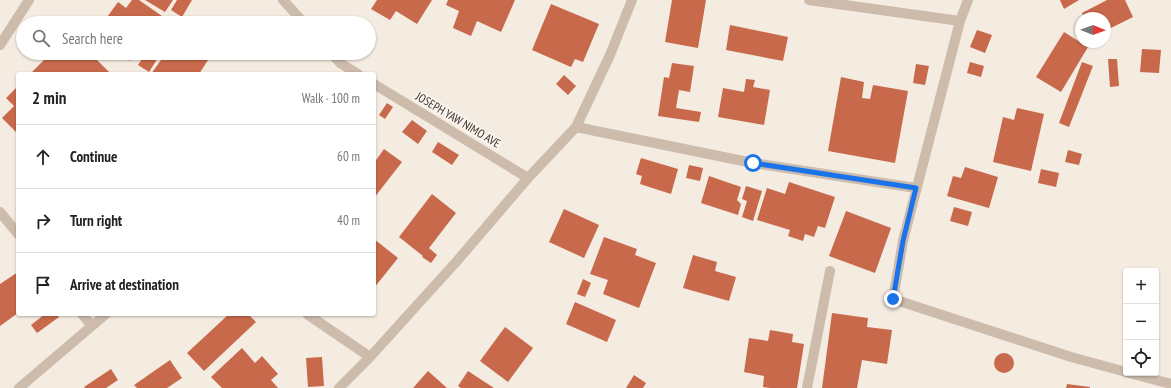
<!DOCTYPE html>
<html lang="en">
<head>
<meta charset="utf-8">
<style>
	body { margin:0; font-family:"PT Sans Narrow",sans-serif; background:#f6f6f6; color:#222 }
	.controls { position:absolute; right:12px; bottom:12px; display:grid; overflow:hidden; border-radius:4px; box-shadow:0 1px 3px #0004 }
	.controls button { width:36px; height:36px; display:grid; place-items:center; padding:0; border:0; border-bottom:1px solid #e0e0e0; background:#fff; color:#222; font:20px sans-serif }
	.compass { position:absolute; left:1075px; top:12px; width:36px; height:36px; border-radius:50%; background:#fff; box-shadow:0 1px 3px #0004; rotate:91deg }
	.stop { position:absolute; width:12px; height:12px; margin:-9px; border:3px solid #1a73e8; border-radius:50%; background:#fff }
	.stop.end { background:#1a73e8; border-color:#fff; box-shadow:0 1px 4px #0008 }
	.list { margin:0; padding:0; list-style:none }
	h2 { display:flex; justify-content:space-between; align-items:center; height:52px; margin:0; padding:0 16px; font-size:17px }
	h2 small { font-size:13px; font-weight:400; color:#767676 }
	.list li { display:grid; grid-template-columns:26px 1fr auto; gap:12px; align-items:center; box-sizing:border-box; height:64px; padding:0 16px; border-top:1px solid #e0e0e0 }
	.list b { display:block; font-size:15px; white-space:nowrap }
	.list em { font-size:13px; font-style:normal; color:#767676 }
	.icon { flex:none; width:22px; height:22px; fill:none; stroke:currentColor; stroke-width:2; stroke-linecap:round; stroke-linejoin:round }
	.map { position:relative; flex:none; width:1171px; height:388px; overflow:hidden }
	.search { position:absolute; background:#fff; box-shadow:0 1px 3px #0004; left:16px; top:16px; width:360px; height:44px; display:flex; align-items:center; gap:10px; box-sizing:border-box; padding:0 14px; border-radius:22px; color:#767676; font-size:15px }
	.panel { position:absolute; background:#fff; box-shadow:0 1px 3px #0004; left:16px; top:72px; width:360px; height:244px; border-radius:4px }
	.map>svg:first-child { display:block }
	.building { fill:#c8694b }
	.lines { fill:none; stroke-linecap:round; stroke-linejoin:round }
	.minor { stroke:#cdbbac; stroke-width:10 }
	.route { stroke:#1a73e8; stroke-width:5 }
	.labels { text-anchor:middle; stroke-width:4; stroke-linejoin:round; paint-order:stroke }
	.street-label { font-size:12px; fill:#3b302b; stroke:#fbf5ee }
</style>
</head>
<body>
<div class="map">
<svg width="1171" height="388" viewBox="0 0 1171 388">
	<rect width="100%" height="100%" fill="#f4ebe1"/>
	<!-- building -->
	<path class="building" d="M 132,0 L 139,0 L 162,16 L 157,23 L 109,23 L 105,20 L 118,2 L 126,8 Z
		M 145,0 L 173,0 L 165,12 Z
		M 177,0 L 192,0 L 182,17 L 171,10 Z
		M 377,0 L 432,0 L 417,24 L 396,11 L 390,20 L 371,9 Z
		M 448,0 L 515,0 L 501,32 L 477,21 L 471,36 L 453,28 L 459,11 L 446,5 Z
		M 672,0 L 706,0 L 698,48 L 665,42 Z
		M 1060,0 L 1079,0 L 1064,9 Z
		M 1107,0 L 1125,0 L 1133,17 L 1105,31 L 1105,18 L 1084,18 L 1082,13 Z
		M 551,4 L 599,24 L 583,62 L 575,59 L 571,67 L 532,50 Z
		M 730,25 L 788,37 L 783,61 L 726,50 Z
		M 977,30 L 992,35 L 985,53 L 970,47 Z
		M 1064,32 L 1088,47 L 1061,92 L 1036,77 Z
		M 1142,49 L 1161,50 L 1159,73 L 1140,72 Z
		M 51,53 L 90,53 L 111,74 L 30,74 Z
		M 120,53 L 136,53 L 130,61 Z
		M 146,53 L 161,53 L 149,72 L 138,65 Z
		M 166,53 L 185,53 L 193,58 L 196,53 L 199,53 L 208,60 L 199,74 L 151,74 Z
		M 1108,59 L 1117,59 L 1119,86 L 1110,87 Z
		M 970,62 L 984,66 L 981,77 L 967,73 Z
		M 1082,62 L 1093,66 L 1069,127 L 1059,123 Z
		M 672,63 L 694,66 L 690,92 L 679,90 L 676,108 L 701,112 L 699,122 L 658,116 L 664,77 L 669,78 Z
		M 916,64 L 929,66 L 925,85 L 913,83 Z
		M 564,75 L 576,86 L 568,95 L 556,84 Z
		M 841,77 L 864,82 L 862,98 L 870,99 L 873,85 L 908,91 L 895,163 L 828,151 Z
		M 746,79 L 755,80 L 753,87 L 770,90 L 764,125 L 718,117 L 723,88 L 744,92 Z
		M 18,86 L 18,134 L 2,118 L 14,106 L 6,98 Z
		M 387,103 L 393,107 L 385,119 L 379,115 Z
		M 1017,108 L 1044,114 L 1031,171 L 993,162 L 1003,117 L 1014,120 Z
		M 412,120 L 427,131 L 418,144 L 402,132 Z
		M 438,142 L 459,155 L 452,165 L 432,152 Z
		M 384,149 L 402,162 L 374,198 L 374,163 Z
		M 1068,150 L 1082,154 L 1079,165 L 1065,162 Z
		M 641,158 L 678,169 L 671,194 L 640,184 L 642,176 L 636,174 Z
		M 689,165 L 703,168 L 700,181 L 686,178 Z
		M 965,167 L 998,177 L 989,208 L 947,196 L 953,176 L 961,178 Z
		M 1041,169 L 1059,173 L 1056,187 L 1038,183 Z
		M 709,176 L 741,187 L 737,200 L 741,204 L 738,215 L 701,203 Z
		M 789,182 L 835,197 L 825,228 L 818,226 L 814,237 L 805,234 L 803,241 L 788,236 L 790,230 L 757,220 L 767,188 L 785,194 Z
		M 746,186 L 762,191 L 753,221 L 742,217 L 747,201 L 742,199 Z
		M 432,194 L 456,213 L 429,248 L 437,255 L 431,263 L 422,257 L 423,256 L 399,237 Z
		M 954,207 L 972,212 L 968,226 L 950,221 Z
		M 564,209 L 599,225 L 584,258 L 549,242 Z
		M 846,211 L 891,228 L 875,273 L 829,256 Z
		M 604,237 L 637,249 L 635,255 L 656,263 L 639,308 L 603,294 L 608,280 L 590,274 Z
		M 374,239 L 398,258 L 374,288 Z
		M 693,255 L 717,262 L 715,271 L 736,277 L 729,301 L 683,288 Z
		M 18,272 L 18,313 L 0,326 L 0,284 Z
		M 583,279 L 591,283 L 585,297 L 577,294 Z
		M 575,302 L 616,320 L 607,342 L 566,324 Z
		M 832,313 L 868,318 L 867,327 L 892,330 L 887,364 L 862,360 L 857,388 L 822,388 Z
		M 45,314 L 56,314 L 59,317 L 37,333 L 31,325 Z
		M 229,314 L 248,314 L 256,322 L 204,371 L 187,353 Z
		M 505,327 L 533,348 L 508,382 L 480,361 Z
		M 770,330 L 793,334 L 792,342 L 804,344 L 797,388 L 770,388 L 763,387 L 764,376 L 744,372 L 749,338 L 768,341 Z
		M 242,348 L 255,363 L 262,356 L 278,374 L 271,380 L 278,388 L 222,388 L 211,377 Z
		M994 363a10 10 0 1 1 20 0a10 10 0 1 1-20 0Z
		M 322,357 L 324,386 L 308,387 L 306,358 Z
		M 170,360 L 182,378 L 167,388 L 137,388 L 134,385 Z
		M 111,369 L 118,380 L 106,388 L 85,388 L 84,387 Z
		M 428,371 L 447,388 L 413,388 Z
		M 468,371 L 494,388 L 461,388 L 458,386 Z
		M 634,375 L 646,383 L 643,388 L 626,388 Z
		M 1067,384 L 1090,387 L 1090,388 L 1066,388 Z"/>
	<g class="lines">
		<!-- minor -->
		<path class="minor" d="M 283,0 L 304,23
			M 809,0 L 960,21
			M 968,0 L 960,21 L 903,241 L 893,299 L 1071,357 L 1126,372
			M 0,45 L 29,0
			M 331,53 L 340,63 L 358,74
			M 374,84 L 528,178
			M 576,127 L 753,163 L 916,188
			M 0,212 L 18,234
			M 82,314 L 92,326
			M 307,314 L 370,357
			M 1129,373 L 1171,384
			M 19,388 L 106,314
			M 339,388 L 370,357 L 457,261 L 528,178 L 576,127 L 610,55 L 632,0
			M 807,388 L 830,271"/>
	</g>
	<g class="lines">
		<!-- route -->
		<path class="route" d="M 753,163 L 916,188 L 903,241 L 893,299"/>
	</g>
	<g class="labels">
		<!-- street labels -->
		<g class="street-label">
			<text transform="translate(458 120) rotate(31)" y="4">JOSEPH YAW NIMO AVE</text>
		</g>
	</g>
</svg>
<div class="controls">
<button>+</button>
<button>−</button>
<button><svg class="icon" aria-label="locate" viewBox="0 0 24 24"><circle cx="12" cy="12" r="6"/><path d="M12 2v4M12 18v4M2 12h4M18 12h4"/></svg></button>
</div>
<svg class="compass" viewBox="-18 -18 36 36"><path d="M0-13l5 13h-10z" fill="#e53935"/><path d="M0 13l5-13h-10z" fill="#767676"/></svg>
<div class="stop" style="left:753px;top:163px"></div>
<div class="stop end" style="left:893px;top:299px"></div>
<div class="search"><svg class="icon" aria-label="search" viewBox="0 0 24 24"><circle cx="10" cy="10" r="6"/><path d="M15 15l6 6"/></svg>Search here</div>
<section class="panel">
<h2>2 min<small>Walk · 100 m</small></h2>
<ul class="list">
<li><svg class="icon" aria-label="ahead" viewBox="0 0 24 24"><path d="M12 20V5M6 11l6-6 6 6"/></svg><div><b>Continue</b></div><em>60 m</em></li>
<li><svg class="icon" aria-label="right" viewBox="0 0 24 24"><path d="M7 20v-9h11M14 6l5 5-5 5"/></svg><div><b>Turn right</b></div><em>40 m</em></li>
<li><svg class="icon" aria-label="arrive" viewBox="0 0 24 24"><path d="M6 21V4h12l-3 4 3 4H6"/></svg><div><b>Arrive at destination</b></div></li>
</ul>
</section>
</div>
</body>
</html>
